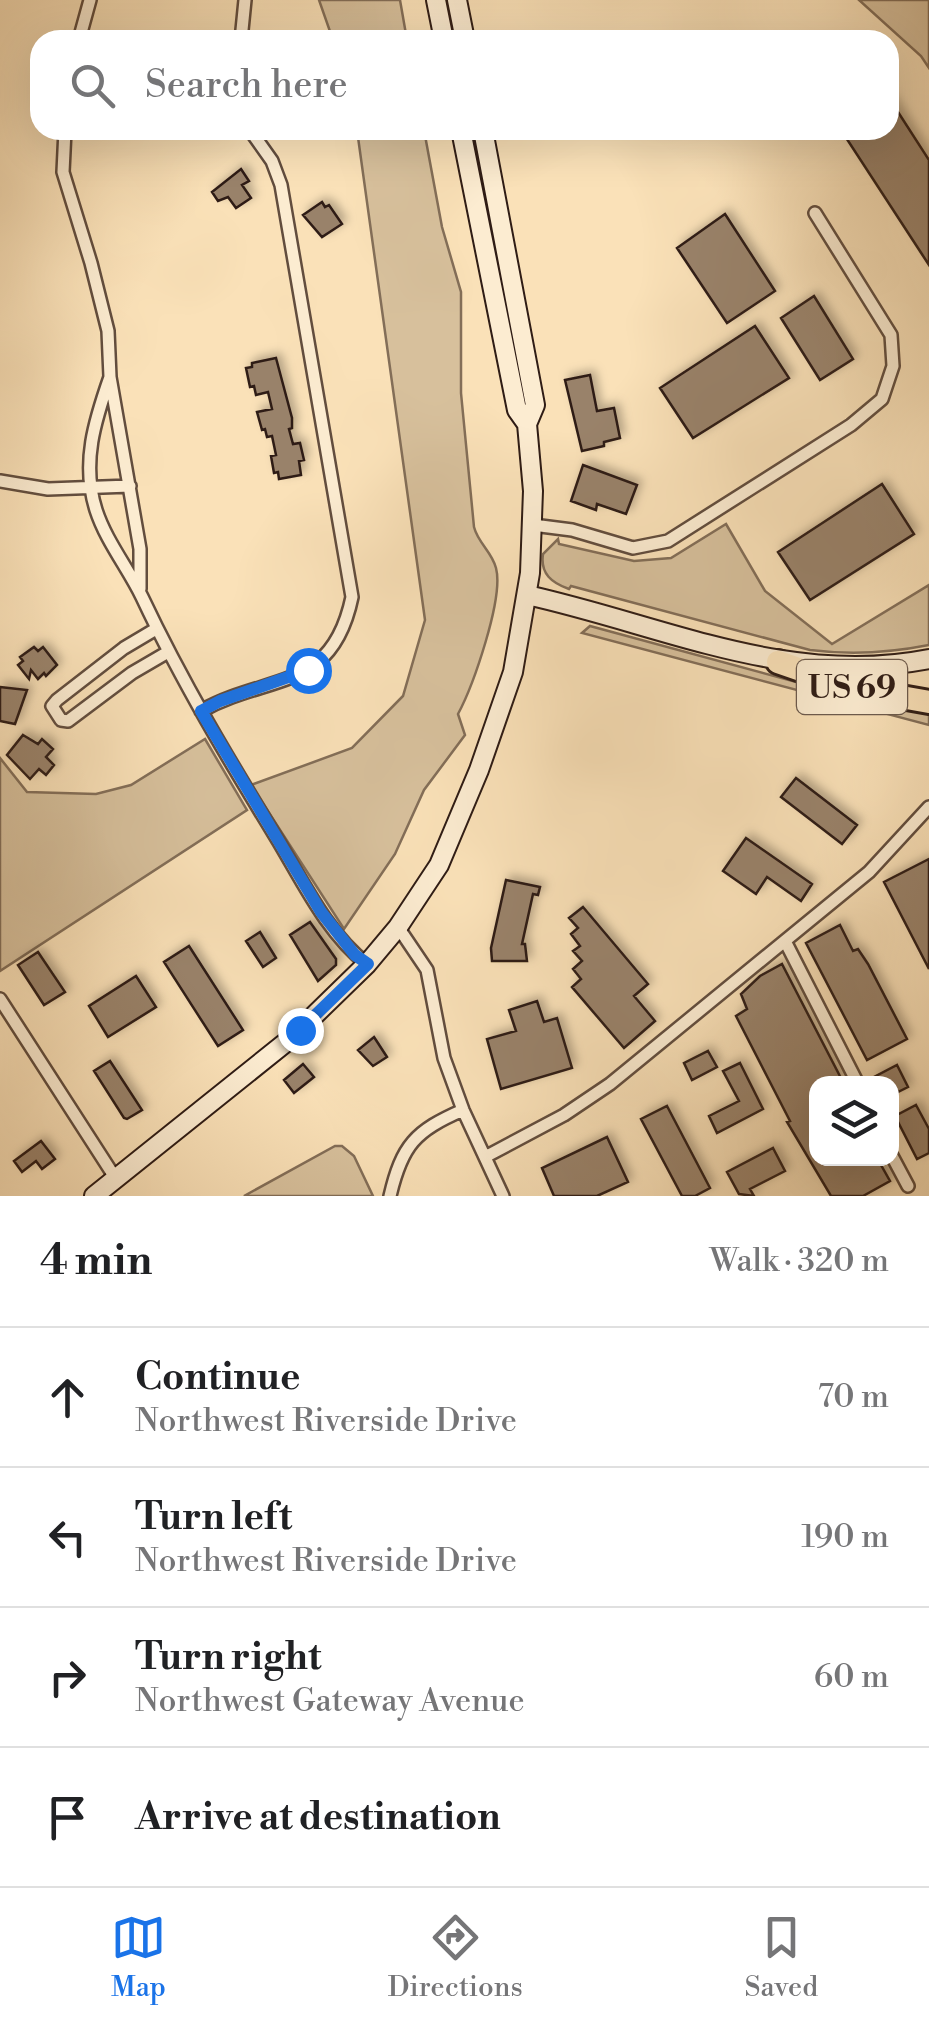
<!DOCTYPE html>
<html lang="en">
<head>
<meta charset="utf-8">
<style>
	body { margin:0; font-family:"Libre Bodoni",serif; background:#f2f2f2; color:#202124 }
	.controls { position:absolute; right:30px; bottom:30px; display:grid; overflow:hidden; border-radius:20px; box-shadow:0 10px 40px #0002 }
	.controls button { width:90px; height:90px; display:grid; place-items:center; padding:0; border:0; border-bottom:2px solid #e0e0e0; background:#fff; color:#202124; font:50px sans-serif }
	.stop { position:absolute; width:30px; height:30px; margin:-22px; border:8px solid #1a73e8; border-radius:50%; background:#fff }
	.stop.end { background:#1a73e8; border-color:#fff; box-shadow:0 2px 10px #0008 }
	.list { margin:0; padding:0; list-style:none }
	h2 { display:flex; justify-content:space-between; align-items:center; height:130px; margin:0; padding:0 40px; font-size:42px }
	h2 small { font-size:32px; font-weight:400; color:#757577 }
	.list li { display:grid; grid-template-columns:65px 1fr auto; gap:30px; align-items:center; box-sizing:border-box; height:140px; padding:0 40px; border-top:2px solid #e0e0e0 }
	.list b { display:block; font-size:38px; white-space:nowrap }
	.list p { margin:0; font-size:32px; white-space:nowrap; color:#757577 }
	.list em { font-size:32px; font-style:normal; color:#757577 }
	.icon { flex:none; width:55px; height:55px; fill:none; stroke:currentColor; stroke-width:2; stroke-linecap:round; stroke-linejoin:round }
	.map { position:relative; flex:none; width:929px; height:1196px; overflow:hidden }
	.search { position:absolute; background:#fff; box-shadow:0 10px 40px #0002; left:30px; right:30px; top:30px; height:110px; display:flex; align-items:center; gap:25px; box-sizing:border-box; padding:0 35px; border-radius:30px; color:#757577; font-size:38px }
	.sheet { height:690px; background:#fff }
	nav { display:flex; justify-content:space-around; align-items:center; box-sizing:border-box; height:140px; border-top:2px solid #e0e0e0; background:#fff; font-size:28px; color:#757577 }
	nav a { display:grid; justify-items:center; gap:5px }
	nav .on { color:#1a73e8 }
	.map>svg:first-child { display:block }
	.green { fill:#d7c09c; stroke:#836e58; stroke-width:2.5 }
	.building { fill:#99826a; stroke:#2f1c15; stroke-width:2.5; filter:url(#shadow) }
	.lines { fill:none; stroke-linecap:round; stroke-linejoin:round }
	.street-casing { stroke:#624d3e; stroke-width:16 }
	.secondary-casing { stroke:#2f1c15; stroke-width:22 }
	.highway-casing { stroke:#2f1c15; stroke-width:28 }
	.street { stroke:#fcecd1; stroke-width:11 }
	.secondary { stroke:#fcecd1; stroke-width:18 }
	.highway { stroke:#fae1b8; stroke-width:22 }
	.route { stroke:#1a73e8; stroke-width:12 }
	.labels { text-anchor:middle; stroke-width:8; stroke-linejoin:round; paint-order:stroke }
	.shield { fill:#fcecd1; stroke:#6c5a4d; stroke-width:2.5 }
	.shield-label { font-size:32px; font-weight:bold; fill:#2f1c15 }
</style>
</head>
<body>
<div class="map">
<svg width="929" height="1196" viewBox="0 0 929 1196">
	<defs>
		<filter id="shadow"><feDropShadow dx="4.5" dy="-4.5" stdDeviation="5" flood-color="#0004"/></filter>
	</defs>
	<rect width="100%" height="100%" fill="#fae1b8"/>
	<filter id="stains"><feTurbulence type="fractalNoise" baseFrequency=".002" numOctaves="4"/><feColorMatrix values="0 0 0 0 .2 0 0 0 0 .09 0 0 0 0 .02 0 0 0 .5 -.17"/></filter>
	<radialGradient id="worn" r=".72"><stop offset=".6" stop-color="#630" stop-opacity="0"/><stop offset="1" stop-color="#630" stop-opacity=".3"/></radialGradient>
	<!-- green -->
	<path class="green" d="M 319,0 L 400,0 L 407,40 L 333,40 Z
		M 859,0 L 929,0 L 929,68 L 921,56 Z
		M 357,130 L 424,130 L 442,227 L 461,292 L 461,393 L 474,527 C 478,543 492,552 496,568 C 504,598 473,686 458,714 L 465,735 L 424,790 L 395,854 L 344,929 L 251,785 L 352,748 L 403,696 L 425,620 Z
		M 726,524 L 765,591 L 832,644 L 929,585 L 929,645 C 889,653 850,655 810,650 L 571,586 L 569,589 C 552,583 540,574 543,554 L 558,539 L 559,544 L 634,561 L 671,558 Z
		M 590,626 L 822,689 L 929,710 L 929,725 L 582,633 Z
		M 205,739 L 247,810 L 0,971 L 0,758 L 27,792 L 96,794 L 131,785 Z
		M 335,1146 L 342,1146 L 354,1156 L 373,1196 L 244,1196 Z"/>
	<!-- building -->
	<path class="building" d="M 889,98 L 929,160 L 929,265 L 841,130 L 889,130 Z
		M 241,169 L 249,181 L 242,185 L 251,198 L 236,208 L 228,197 L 218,201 L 212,192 Z
		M 322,202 L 325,207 L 329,205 L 342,224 L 322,237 L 303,215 Z
		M 725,214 L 775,291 L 727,323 L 677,248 Z
		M 814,296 L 853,359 L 820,380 L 781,318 Z
		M 755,326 L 789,378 L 693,438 L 660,388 Z
		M 276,358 L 292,418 L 292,428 L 289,429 L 293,444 L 300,443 L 304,460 L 299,461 L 301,475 L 279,479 L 278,472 L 274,473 L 271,456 L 276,455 L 272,436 L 267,437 L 265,429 L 262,430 L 257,412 L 272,409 L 268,392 L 256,395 L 254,386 L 250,387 L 246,368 L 252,367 L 252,363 Z
		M 590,375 L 597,411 L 614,408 L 620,438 L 604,442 L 604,446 L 582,451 L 565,380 Z
		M 583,465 L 637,485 L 626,514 L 597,504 L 596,510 L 571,501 Z
		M 882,484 L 914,534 L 810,600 L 778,552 Z
		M 34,647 L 38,651 L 43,647 L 57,665 L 46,676 L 44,673 L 38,679 L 31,670 L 29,679 L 18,665 L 23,661 L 20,657 Z
		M 0,687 L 27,690 L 15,724 L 0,721 Z
		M 23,735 L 38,744 L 42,739 L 53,749 L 46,757 L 54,765 L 46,775 L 39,769 L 30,779 L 7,755 Z
		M 796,778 L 857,825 L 842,844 L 781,797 Z
		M 746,838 L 812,884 L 801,901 L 767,877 L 756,894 L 723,871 Z
		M 929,859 L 929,969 L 884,882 Z
		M 506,880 L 540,887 L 538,895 L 533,894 L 522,944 L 525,944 L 527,961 L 492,961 L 491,948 Z
		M 583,907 L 648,984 L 634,996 L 655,1021 L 624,1048 L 572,987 L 581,979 L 573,969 L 582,961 L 573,951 L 580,946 L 571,934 L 578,928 L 569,918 Z
		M 310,922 L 336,959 L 336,965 L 318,981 L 290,935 Z
		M 840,925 L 853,951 L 858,949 L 868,964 L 907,1039 L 867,1060 L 806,943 Z
		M 260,932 L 276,958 L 263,967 L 246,941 Z
		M 189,946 L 243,1030 L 218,1046 L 164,962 Z
		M 38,952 L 65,992 L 44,1005 L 18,965 Z
		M 782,964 L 844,1084 L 816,1084 L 816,1158 L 877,1158 L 890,1181 L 863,1196 L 831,1196 L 787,1122 L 790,1121 L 736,1016 L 747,1009 L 741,994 L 760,976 Z
		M 136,976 L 156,1007 L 108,1037 L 89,1006 Z
		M 537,1001 L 544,1022 L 557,1018 L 572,1068 L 501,1089 L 487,1039 L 516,1031 L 509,1010 Z
		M 374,1037 L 387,1057 L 373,1066 L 358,1050 Z
		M 708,1051 L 717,1067 L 692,1080 L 684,1063 Z
		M 110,1061 L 142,1110 L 127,1119 L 124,1118 L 94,1071 Z
		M 740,1063 L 763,1109 L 717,1133 L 709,1116 L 739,1101 L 723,1071 Z
		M 303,1064 L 314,1077 L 294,1093 L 284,1080 Z
		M 897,1065 L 908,1087 L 892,1095 L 892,1084 L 878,1084 L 874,1077 Z
		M 916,1105 L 929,1129 L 929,1153 L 917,1159 L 895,1116 Z
		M 667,1106 L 710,1188 L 695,1196 L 682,1196 L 641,1119 Z
		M 607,1137 L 628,1182 L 597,1196 L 554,1196 L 542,1168 Z
		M 41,1141 L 55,1159 L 42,1169 L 36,1161 L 22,1172 L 14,1161 Z
		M 773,1148 L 785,1171 L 750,1189 L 754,1196 L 739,1194 L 727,1172 Z"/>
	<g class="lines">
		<!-- street casing -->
		<g class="street-casing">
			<path id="street" d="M 79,40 L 90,0
				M 241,40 L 245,0
				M 65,130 L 63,172 L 91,263 L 108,331 L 110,377 L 140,549 L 140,589
				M 110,377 C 95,420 81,463 96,510 C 106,541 128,568 142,597 C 182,682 230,762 279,842 C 304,884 328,934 367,964
				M 0,481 L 48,489 L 130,486
				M 533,525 L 572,530 L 633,548 L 668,541 L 851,425 L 882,399 L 893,366 L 891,335 L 815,213
				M 156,629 L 124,648 L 57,700 L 52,706 L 61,720 L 68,721 L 132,673 L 168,652
				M 201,711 C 269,673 332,693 352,597 L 281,185 L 272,161 L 250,130
				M 398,927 L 427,970 L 444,1058 L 463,1110 L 503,1196
				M 785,941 L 858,1084
				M 0,999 L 116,1179
				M 892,1156 L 908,1186
				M 485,1157 L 564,1115 L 610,1084 L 869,872 L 929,807
				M 390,1196 C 402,1145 415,1131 463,1110"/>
		</g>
		<!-- secondary casing -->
		<g class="secondary-casing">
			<path id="secondary" d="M 436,0 L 444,40
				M 457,0 L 465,40
				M 461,130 L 517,410 L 527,424
				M 527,595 C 663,625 787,687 929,659
				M 94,1196 L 290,1039 L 367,964 L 398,927 L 439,865 L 479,770 L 513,672 L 530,573 L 533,491 L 527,424 L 535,405 L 483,130"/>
		</g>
		<!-- highway casing -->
		<g class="highway-casing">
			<path id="highway" d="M 778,662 L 856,689 L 929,702"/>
		</g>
		<!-- street -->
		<use href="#street" class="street"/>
		<!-- secondary -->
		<use href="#secondary" class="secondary"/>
		<!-- highway -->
		<use href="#highway" class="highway"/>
	</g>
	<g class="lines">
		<!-- route -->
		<path class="route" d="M 300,1030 L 368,964 L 355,955 L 321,912 L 201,711 L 220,701 L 308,670"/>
	</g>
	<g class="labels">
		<!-- shield labels -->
		<rect class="shield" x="797" y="660" width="110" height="54" rx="8"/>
		<g class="shield-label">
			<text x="852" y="698">US 69</text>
		</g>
	</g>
	<rect width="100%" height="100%" filter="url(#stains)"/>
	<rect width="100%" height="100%" fill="url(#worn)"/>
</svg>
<div class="controls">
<button><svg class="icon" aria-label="layers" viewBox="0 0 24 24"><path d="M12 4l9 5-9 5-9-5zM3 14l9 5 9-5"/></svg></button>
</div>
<div class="stop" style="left:308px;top:670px"></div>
<div class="stop end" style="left:300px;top:1030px"></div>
<div class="search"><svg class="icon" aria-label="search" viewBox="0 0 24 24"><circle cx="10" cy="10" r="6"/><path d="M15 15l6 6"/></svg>Search here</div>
</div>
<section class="sheet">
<h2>4 min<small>Walk · 320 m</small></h2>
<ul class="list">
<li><svg class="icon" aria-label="ahead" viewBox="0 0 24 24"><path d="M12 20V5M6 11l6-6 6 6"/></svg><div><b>Continue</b><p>Northwest Riverside Drive</p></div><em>70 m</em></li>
<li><svg class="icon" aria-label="left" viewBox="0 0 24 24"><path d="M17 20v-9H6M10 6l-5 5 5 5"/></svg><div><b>Turn left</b><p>Northwest Riverside Drive</p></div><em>190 m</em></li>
<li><svg class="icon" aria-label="right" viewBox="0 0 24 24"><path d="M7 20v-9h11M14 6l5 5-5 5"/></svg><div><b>Turn right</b><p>Northwest Gateway Avenue</p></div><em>60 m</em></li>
<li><svg class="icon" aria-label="arrive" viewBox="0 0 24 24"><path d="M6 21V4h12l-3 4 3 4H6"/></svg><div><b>Arrive at destination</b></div></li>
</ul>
</section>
<nav>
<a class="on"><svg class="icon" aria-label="map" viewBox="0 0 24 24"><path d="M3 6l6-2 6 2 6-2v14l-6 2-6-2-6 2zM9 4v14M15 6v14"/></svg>Map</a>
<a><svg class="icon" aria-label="directions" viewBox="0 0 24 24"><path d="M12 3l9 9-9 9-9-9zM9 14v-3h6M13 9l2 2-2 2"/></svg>Directions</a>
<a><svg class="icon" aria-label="saved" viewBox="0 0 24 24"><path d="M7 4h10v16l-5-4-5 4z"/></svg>Saved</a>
</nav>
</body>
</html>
